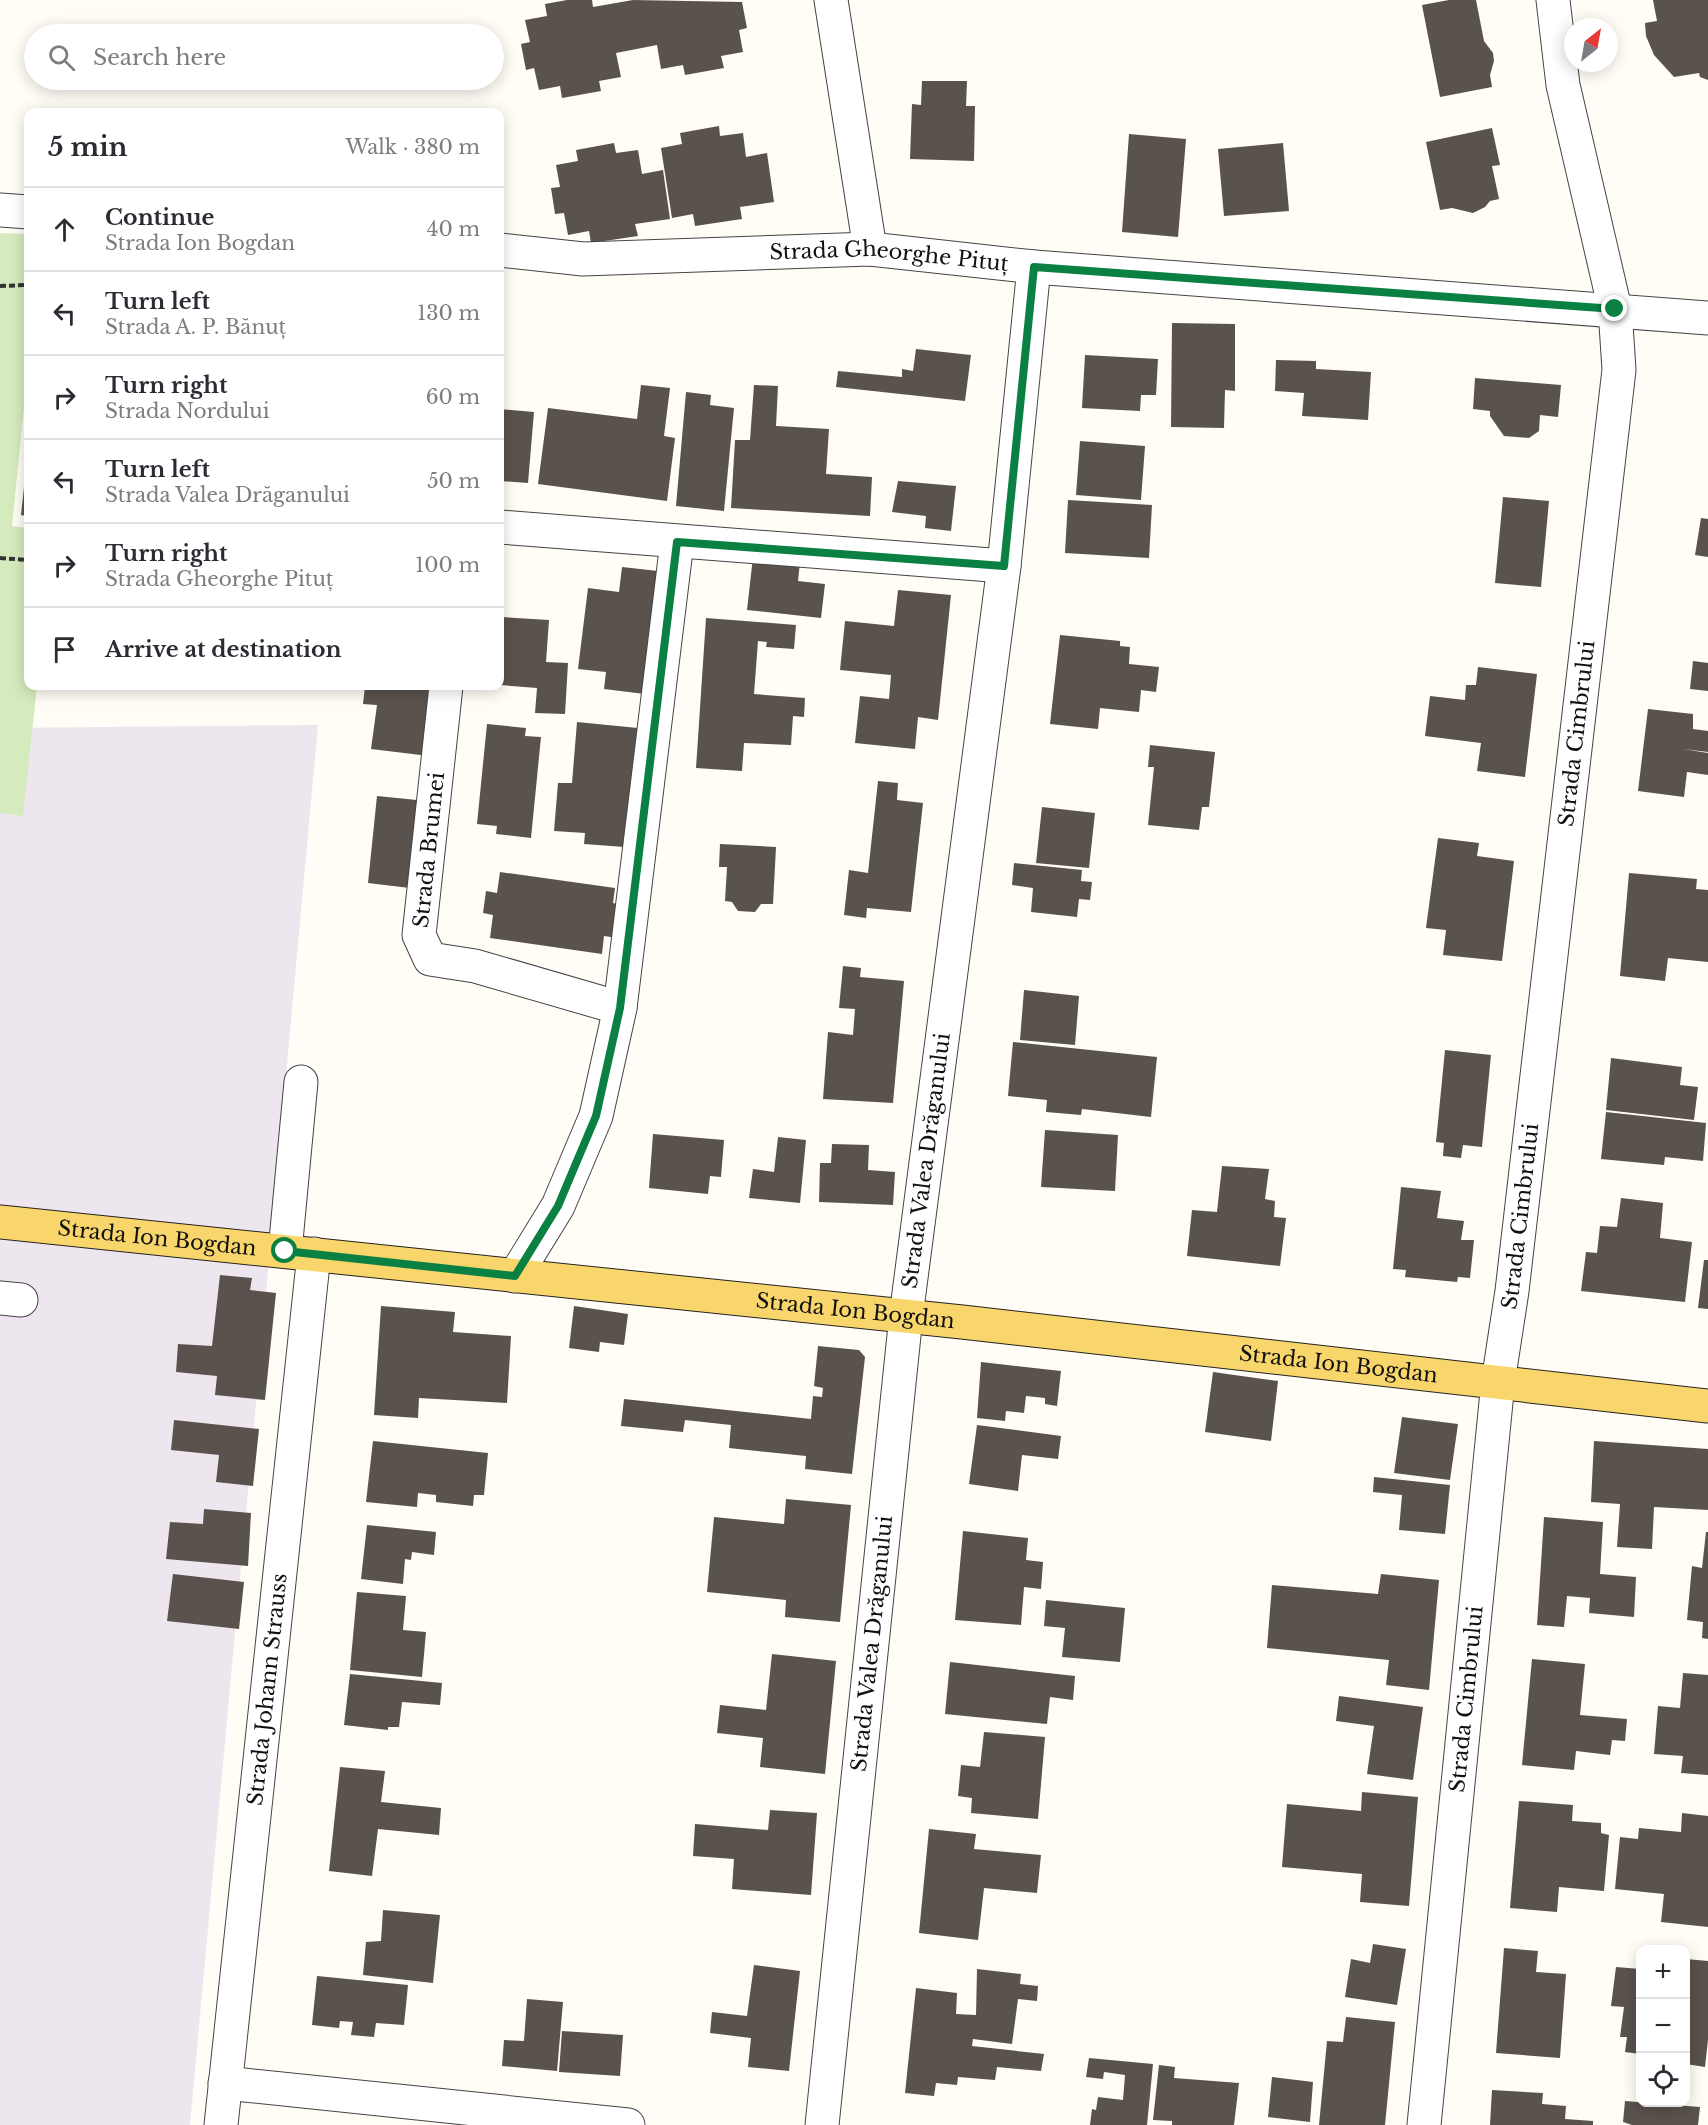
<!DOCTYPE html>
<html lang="en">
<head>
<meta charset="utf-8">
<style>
	body { margin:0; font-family:"Libre Baskerville",serif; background:#f7f7f7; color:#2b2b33 }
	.controls { position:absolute; right:18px; bottom:18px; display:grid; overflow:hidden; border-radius:12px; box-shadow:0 3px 15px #0003 }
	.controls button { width:54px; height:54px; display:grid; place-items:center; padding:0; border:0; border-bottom:2px solid #e1e1e2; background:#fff; color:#2b2b33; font:30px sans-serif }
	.compass { position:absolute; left:1564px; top:18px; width:54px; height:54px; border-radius:50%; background:#fff; box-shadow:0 3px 15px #0003; rotate:31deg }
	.stop { position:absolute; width:18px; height:18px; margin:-14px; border:4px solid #0b8043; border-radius:50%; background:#fff }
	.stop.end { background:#0b8043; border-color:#fff; box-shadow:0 2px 6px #0008 }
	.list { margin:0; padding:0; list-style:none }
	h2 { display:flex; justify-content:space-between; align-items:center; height:78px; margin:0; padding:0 24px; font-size:26px }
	h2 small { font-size:20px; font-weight:400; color:#7c7c81 }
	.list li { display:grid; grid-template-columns:39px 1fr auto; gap:18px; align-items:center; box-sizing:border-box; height:84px; padding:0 24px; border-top:2px solid #e1e1e2 }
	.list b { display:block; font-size:22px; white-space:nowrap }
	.list p { margin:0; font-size:20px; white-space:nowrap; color:#7c7c81 }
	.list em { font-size:20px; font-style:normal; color:#7c7c81 }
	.icon { flex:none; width:33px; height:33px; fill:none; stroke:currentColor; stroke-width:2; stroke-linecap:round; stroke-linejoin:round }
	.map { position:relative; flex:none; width:1708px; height:2125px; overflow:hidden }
	.search { position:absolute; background:#fff; box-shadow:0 3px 15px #0003; left:24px; top:24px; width:480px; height:66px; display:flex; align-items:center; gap:15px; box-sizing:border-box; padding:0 21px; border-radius:33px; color:#7c7c81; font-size:22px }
	.panel { position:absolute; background:#fff; box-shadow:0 3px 15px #0003; left:24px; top:108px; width:480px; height:582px; border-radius:12px }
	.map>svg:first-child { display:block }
	.industrial { fill:#eee6ef }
	.green { fill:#d5ebbd }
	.building { fill:#5a524d }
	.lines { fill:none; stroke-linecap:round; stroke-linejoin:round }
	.minor-casing { stroke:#444; stroke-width:35 }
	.major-casing { stroke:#222; stroke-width:35 }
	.path { stroke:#333; stroke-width:4; stroke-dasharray:6 3; stroke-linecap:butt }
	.minor { stroke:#fff; stroke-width:33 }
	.major { stroke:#f9d66b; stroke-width:33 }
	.route { stroke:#0b8043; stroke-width:8 }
	.labels { text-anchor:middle; stroke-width:6; stroke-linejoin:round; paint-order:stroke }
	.street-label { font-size:21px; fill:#111; stroke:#fff }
</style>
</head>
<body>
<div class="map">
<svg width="1708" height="2125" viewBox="0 0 1708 2125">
	<rect width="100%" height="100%" fill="#fffdf5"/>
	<!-- industrial -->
	<path class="industrial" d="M 318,725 L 190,2125 L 0,2125 L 0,728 Z"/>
	<!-- green -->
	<path class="green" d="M 0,233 L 28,234 L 28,368 L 12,526 L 28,528 L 28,686 L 37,686 L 23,816 L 0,813 Z"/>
	<!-- building -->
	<path class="building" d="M 567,0 L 592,0 L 593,7 L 633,0 L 742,2 L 747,28 L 739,30 L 743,52 L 721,56 L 724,68 L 685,75 L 683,65 L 661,69 L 657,45 L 616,53 L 621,77 L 599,81 L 601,91 L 562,98 L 560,86 L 539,90 L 534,68 L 526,70 L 521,44 L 530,42 L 525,20 L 547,16 L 545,4 Z
		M 1449,0 L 1476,0 L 1484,41 L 1493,53 L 1494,61 L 1490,75 L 1492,87 L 1440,97 L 1422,5 Z
		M 1653,0 L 1708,0 L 1708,80 L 1700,77 L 1699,73 L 1674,77 L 1654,55 L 1646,36 L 1645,23 L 1657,21 Z
		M 922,81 L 967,81 L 966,106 L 975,106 L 974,161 L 910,159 L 912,104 L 921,105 Z
		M 719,126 L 720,136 L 743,133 L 746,157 L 767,153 L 774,202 L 740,207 L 742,219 L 695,226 L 693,214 L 672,218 L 661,148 L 682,144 L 680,133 Z
		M 1492,128 L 1500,165 L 1492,166 L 1499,199 L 1490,201 L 1485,207 L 1473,213 L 1452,208 L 1440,210 L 1426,142 Z
		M 1129,134 L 1186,139 L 1178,237 L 1122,232 Z
		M 614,143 L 616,153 L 638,150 L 642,174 L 663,170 L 670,219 L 635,224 L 638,236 L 591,243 L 589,231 L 568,235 L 564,213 L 555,214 L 551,188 L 560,187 L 556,165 L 578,161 L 576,150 Z
		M 1283,143 L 1289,211 L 1224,216 L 1218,149 Z
		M 1172,323 L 1235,324 L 1235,391 L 1225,390 L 1224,428 L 1171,427 Z
		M 916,349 L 971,355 L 965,401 L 836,387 L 838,371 L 902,377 L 902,369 L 913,371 Z
		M 1085,355 L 1158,359 L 1156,395 L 1141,395 L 1140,411 L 1082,408 Z
		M 1276,360 L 1316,361 L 1316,369 L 1371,372 L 1368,420 L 1302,416 L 1304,393 L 1275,391 Z
		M 1475,378 L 1561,385 L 1558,417 L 1540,415 L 1539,431 L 1529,438 L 1504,436 L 1490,416 L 1490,411 L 1473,409 Z
		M 641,385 L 670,388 L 664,436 L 675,438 L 667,501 L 538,484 L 548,408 L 637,419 Z
		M 754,385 L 778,386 L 776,426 L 829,429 L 826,474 L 872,477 L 870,516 L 731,508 L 735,440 L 750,440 Z
		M 686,392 L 711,395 L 710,405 L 734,408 L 724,511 L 676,506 Z
		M 500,409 L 534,412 L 528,483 L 500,481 Z
		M 1080,441 L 1145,446 L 1141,500 L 1076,495 Z
		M 27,460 L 28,460 L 28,516 L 21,515 Z
		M 898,481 L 956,486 L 951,531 L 925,528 L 926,516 L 892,512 Z
		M 1503,497 L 1549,501 L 1541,587 L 1495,583 Z
		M 1068,500 L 1152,505 L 1149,558 L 1065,553 Z
		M 1701,518 L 1708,519 L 1708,557 L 1695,555 Z
		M 753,557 L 800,562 L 798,581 L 825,584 L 821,618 L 747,610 Z
		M 622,567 L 667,572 L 653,695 L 604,689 L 606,672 L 578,669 L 588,588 L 619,592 Z
		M 898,590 L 951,595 L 938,720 L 918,717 L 915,749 L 855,743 L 860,696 L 889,699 L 891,675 L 840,670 L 845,621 L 894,626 Z
		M 502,617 L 549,620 L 546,662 L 568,663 L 565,714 L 535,713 L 537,688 L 500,685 Z
		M 706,618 L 796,625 L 794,649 L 766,647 L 767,642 L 758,641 L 754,694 L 805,698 L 804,717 L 793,716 L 791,745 L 744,743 L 742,771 L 696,768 Z
		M 1060,635 L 1120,641 L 1120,646 L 1130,647 L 1129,664 L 1159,667 L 1156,692 L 1141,690 L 1139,712 L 1100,708 L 1098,729 L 1050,724 Z
		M 1693,661 L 1708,663 L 1708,691 L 1690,689 Z
		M 1478,667 L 1537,674 L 1525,777 L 1477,771 L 1481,743 L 1425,736 L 1430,696 L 1465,700 L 1466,685 L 1476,685 Z
		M 365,686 L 438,686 L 429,756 L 371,749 L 377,705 L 363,704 Z
		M 1648,709 L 1693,714 L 1693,729 L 1708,731 L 1708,752 L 1683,749 L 1708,753 L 1708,775 L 1687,772 L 1684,797 L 1638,791 Z
		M 577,722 L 648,729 L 638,848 L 584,844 L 585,833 L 554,831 L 558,783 L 572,783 Z
		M 487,724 L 526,728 L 525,736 L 541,737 L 531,838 L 496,834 L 497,826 L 477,824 Z
		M 1150,745 L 1215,752 L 1209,807 L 1202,807 L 1199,830 L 1148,825 L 1154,767 L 1148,767 Z
		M 878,781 L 898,783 L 897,800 L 923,803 L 911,912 L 867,908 L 866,918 L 844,915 L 849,870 L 868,873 Z
		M 377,796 L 427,801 L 418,889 L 368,883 Z
		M 1042,807 L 1095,813 L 1089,868 L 1036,863 Z
		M 1438,838 L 1479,843 L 1477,856 L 1514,861 L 1502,961 L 1443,955 L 1446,930 L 1426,928 Z
		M 720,844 L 776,847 L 773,904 L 761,904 L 755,912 L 738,911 L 732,902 L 725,901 L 727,867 L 719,867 Z
		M 1014,863 L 1082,870 L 1081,881 L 1092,882 L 1090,900 L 1079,899 L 1077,917 L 1031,912 L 1033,888 L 1012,885 Z
		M 500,872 L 615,888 L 613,903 L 621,905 L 617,938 L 604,936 L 602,954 L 490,938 L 493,915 L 483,913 L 486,891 L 497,893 Z
		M 1629,873 L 1697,879 L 1696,889 L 1708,890 L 1708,962 L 1668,958 L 1665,981 L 1620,976 Z
		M 843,966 L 861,968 L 860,977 L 904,981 L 893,1103 L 823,1099 L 828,1032 L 853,1035 L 855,1009 L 839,1008 Z
		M 1024,990 L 1079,996 L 1075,1045 L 1020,1040 Z
		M 1013,1042 L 1157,1057 L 1151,1117 L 1082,1109 L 1081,1115 L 1046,1112 L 1047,1100 L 1008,1096 Z
		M 1445,1050 L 1491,1055 L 1482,1147 L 1463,1145 L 1461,1158 L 1443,1156 L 1444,1143 L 1436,1142 Z
		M 1611,1058 L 1682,1067 L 1680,1085 L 1698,1087 L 1694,1120 L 1606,1110 Z
		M 1606,1112 L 1706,1123 L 1703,1161 L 1665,1157 L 1664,1165 L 1601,1159 Z
		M 1045,1130 L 1118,1135 L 1115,1191 L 1041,1187 Z
		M 653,1134 L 724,1140 L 721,1177 L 710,1176 L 708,1194 L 649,1188 Z
		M 778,1137 L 806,1140 L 800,1203 L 749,1198 L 753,1169 L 774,1172 Z
		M 832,1144 L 869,1145 L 868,1170 L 895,1172 L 893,1205 L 819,1202 L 820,1163 L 831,1163 Z
		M 1222,1166 L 1269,1169 L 1265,1199 L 1275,1201 L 1274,1217 L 1286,1218 L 1280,1266 L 1187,1256 L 1192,1210 L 1217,1212 Z
		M 1401,1187 L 1441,1191 L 1437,1218 L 1464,1221 L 1461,1240 L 1474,1240 L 1470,1278 L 1458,1277 L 1457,1282 L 1405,1277 L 1406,1270 L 1393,1269 Z
		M 1621,1198 L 1663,1203 L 1660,1238 L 1692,1242 L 1685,1302 L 1581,1291 L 1586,1252 L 1597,1253 L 1600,1226 L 1617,1227 Z
		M 1704,1260 L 1708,1260 L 1708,1309 L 1698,1308 Z
		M 220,1275 L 252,1278 L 250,1290 L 276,1293 L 265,1400 L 215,1395 L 217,1376 L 176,1372 L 178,1344 L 212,1346 Z
		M 381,1306 L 455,1312 L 453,1332 L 511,1336 L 507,1403 L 419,1398 L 418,1418 L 374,1415 Z
		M 574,1306 L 628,1314 L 624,1345 L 600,1342 L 599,1352 L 569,1348 Z
		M 818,1346 L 859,1350 L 865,1357 L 852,1474 L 805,1469 L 806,1456 L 729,1448 L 731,1425 L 685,1420 L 683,1432 L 621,1426 L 624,1399 L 811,1419 L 813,1396 L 822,1397 L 823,1388 L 814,1386 Z
		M 981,1362 L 1061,1371 L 1057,1406 L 1045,1404 L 1045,1398 L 1026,1396 L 1024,1413 L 1006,1411 L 1005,1421 L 977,1418 Z
		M 1213,1372 L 1278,1381 L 1271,1441 L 1205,1432 Z
		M 1402,1417 L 1458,1424 L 1450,1480 L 1394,1473 Z
		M 174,1420 L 259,1429 L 253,1486 L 216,1482 L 219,1455 L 171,1450 Z
		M 977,1425 L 1061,1436 L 1058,1459 L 1022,1455 L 1018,1491 L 969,1484 Z
		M 373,1441 L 488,1453 L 484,1495 L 474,1495 L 473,1506 L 436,1502 L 436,1495 L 418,1493 L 417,1507 L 366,1502 Z
		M 1594,1441 L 1708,1449 L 1708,1510 L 1654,1507 L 1652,1549 L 1617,1547 L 1620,1504 L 1591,1502 Z
		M 1374,1477 L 1450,1485 L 1445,1534 L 1399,1530 L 1402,1495 L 1373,1492 Z
		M 786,1499 L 851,1505 L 840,1622 L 785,1617 L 786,1600 L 707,1592 L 714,1517 L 784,1524 Z
		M 204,1509 L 251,1513 L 248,1566 L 166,1559 L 170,1522 L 203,1524 Z
		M 1544,1517 L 1603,1522 L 1600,1574 L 1636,1577 L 1634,1617 L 1589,1613 L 1590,1598 L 1567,1596 L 1564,1627 L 1537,1625 Z
		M 367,1525 L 436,1532 L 434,1555 L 412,1552 L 411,1560 L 405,1559 L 403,1584 L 361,1579 Z
		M 963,1531 L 1028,1538 L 1026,1560 L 1043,1562 L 1041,1589 L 1024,1587 L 1021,1625 L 955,1620 Z
		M 1706,1532 L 1708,1532 L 1708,1639 L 1702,1638 L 1703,1622 L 1687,1620 L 1692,1566 L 1702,1568 Z
		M 173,1574 L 244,1582 L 239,1629 L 167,1621 Z
		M 1381,1574 L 1439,1580 L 1429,1690 L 1386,1685 L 1389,1660 L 1267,1648 L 1272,1585 L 1378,1594 Z
		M 357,1592 L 406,1596 L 403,1630 L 426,1632 L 422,1677 L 350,1670 Z
		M 1046,1600 L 1125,1608 L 1120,1662 L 1062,1657 L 1065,1628 L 1044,1626 Z
		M 772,1654 L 836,1661 L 825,1774 L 760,1767 L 763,1738 L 717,1733 L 720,1705 L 766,1710 Z
		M 1532,1659 L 1585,1664 L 1580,1715 L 1627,1719 L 1625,1741 L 1612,1740 L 1610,1755 L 1576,1751 L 1574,1770 L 1522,1765 Z
		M 950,1662 L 1075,1676 L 1073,1700 L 1050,1697 L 1047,1724 L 945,1714 Z
		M 1683,1673 L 1708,1675 L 1708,1775 L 1681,1773 L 1683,1756 L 1654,1754 L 1658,1706 L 1680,1708 Z
		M 350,1674 L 442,1683 L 440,1705 L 402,1702 L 399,1727 L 388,1727 L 388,1730 L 344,1725 Z
		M 1339,1696 L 1423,1707 L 1413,1780 L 1367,1774 L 1374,1726 L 1336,1721 Z
		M 984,1732 L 1045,1737 L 1038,1819 L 971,1813 L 972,1798 L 958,1796 L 961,1765 L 980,1767 Z
		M 340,1767 L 385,1771 L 381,1802 L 441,1808 L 439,1835 L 378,1829 L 372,1876 L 329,1871 Z
		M 1362,1792 L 1418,1797 L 1409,1906 L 1360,1902 L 1362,1874 L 1282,1867 L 1287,1804 L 1361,1811 Z
		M 1519,1801 L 1573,1805 L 1572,1821 L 1601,1823 L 1601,1833 L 1609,1835 L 1604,1891 L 1559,1887 L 1557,1912 L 1510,1908 Z
		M 770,1810 L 817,1813 L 811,1895 L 732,1889 L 734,1859 L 693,1856 L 695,1824 L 768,1830 Z
		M 1682,1813 L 1708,1816 L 1708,1927 L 1661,1922 L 1664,1894 L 1615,1889 L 1620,1837 L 1638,1839 L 1639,1828 L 1681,1832 Z
		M 929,1829 L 976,1834 L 974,1849 L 1041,1855 L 1037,1893 L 984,1888 L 978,1940 L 919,1933 Z
		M 383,1910 L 440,1915 L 433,1983 L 363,1975 L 366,1942 L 381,1941 Z
		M 1373,1944 L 1406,1949 L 1397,2005 L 1345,1997 L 1351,1959 L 1370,1963 Z
		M 1504,1948 L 1538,1951 L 1536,1972 L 1566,1974 L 1560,2058 L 1496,2053 Z
		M 1686,1959 L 1708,1961 L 1708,2040 L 1705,2067 L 1686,2064 Z
		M 754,1965 L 800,1971 L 789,2071 L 748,2067 L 751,2038 L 710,2033 L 712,2012 L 747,2016 Z
		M 1616,1967 L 1640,1969 L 1640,2054 L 1625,2052 L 1627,2037 L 1620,2037 L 1624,2007 L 1611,2006 Z
		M 977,1969 L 1021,1974 L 1020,1984 L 1038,1986 L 1037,2001 L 1018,1999 L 1012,2044 L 973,2039 L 972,2046 L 1044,2054 L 1041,2071 L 997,2067 L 995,2080 L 958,2077 L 957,2085 L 936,2083 L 934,2096 L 905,2093 L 916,1988 L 957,1993 L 956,2014 L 976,2015 Z
		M 317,1976 L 408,1985 L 404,2025 L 376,2023 L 374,2037 L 351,2035 L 353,2022 L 340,2021 L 339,2028 L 312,2025 Z
		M 527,1999 L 563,2002 L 557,2071 L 502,2066 L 504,2040 L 524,2041 Z
		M 1346,2017 L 1395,2022 L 1385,2125 L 1319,2125 L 1327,2041 L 1343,2042 Z
		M 562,2031 L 623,2035 L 620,2076 L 559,2072 Z
		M 1089,2058 L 1153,2064 L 1147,2125 L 1090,2125 L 1092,2109 L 1096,2110 L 1098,2097 L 1123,2100 L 1125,2075 L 1104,2072 L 1103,2079 L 1086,2077 Z
		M 1159,2065 L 1175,2067 L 1174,2078 L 1239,2083 L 1234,2125 L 1172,2125 L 1172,2121 L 1153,2120 Z
		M 1272,2077 L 1313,2082 L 1310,2122 L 1268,2117 Z
		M 1492,2090 L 1543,2093 L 1542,2104 L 1566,2106 L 1565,2119 L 1593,2121 L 1593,2125 L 1490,2125 Z
		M 1625,2101 L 1700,2107 L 1698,2125 L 1632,2125 L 1623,2122 Z"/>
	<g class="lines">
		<!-- minor casing -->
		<g class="minor-casing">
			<g id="minor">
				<path d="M 831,0 L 870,249"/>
				<path d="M 0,210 L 28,212"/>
				<path id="s1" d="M 500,250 L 583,259 L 870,249 L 1034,267 L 1708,318"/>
				<path d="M 500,527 L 1004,566"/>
				<path d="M 446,686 L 419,935 L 430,959 L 475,966 L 620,1008"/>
				<path d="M 285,1251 L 301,1082"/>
				<path d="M 515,1276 L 558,1206 L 596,1116 L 620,1008 L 677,542"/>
				<path d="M 0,1298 L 21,1300"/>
				<path d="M 225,2083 L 628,2125"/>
				<path id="s2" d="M 221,2125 L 314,1254"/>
				<path id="s3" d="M 822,2125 L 906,1316 L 1004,566 L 1034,267"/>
				<path id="s4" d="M 1424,2125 L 1498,1382 L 1512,1291 L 1619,370 L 1615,309 L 1563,85 L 1553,0"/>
			</g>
		</g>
		<!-- major casing -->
		<g class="major-casing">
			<g id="major">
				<path id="s5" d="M 0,1222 L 962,1322 L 1708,1406"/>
			</g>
		</g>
		<!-- path -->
		<path class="path" d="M 0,286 L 26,285
			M 0,558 L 28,560"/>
		<!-- minor -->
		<use href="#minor" class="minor"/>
		<!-- major -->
		<use href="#major" class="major"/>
	</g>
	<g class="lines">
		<!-- route -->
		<path class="route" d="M 285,1251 L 515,1276 L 558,1206 L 596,1116 L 620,1008 L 677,542 L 1004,566 L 1034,267 L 1615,309"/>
	</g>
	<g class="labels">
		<!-- street labels -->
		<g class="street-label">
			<text dy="7" stroke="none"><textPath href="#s1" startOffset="390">Strada Gheorghe Pituț</textPath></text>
			<text dy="7" stroke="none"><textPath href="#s4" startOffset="1400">Strada Cimbrului</textPath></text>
			<text transform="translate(429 850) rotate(-84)" y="7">Strada Brumei</text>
			<text dy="7" stroke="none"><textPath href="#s3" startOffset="970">Strada Valea Drăganului</textPath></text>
			<text dy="7" stroke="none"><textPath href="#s4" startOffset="914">Strada Cimbrului</textPath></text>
			<text dy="7" stroke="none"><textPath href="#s5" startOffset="158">Strada Ion Bogdan</textPath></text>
			<text dy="7" stroke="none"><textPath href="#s5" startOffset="860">Strada Ion Bogdan</textPath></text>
			<text dy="7" stroke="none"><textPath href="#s5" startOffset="1346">Strada Ion Bogdan</textPath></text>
			<text dy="7" stroke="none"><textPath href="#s3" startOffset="484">Strada Valea Drăganului</textPath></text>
			<text dy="7" stroke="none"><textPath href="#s2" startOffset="438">Strada Johann Strauss</textPath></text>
			<text dy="7" stroke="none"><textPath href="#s4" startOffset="428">Strada Cimbrului</textPath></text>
		</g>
	</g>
</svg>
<div class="controls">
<button>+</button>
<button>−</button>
<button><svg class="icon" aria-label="locate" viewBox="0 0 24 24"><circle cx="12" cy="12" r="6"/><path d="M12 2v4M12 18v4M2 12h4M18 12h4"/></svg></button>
</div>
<svg class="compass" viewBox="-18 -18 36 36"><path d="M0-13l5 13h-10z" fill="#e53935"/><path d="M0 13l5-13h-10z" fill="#7c7c81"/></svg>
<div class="stop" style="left:285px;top:1251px"></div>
<div class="stop end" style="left:1615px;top:309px"></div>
<div class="search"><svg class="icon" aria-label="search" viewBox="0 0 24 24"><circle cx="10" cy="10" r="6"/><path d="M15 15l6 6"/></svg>Search here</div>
<section class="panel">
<h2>5 min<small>Walk · 380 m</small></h2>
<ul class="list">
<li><svg class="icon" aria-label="ahead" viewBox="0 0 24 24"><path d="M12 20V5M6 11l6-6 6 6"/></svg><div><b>Continue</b><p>Strada Ion Bogdan</p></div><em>40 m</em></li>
<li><svg class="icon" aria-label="left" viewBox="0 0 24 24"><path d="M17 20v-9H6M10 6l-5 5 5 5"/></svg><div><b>Turn left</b><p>Strada A. P. Bănuț</p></div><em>130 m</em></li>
<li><svg class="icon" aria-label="right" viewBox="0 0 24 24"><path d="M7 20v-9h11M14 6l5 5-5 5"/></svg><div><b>Turn right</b><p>Strada Nordului</p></div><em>60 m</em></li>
<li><svg class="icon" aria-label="left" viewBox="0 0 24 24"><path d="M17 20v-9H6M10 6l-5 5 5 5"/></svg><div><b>Turn left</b><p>Strada Valea Drăganului</p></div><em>50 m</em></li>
<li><svg class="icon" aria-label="right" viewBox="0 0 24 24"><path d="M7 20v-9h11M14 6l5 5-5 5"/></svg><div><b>Turn right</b><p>Strada Gheorghe Pituț</p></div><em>100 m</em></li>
<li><svg class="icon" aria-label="arrive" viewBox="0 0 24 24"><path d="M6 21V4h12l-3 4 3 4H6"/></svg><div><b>Arrive at destination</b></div></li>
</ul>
</section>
</div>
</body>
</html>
